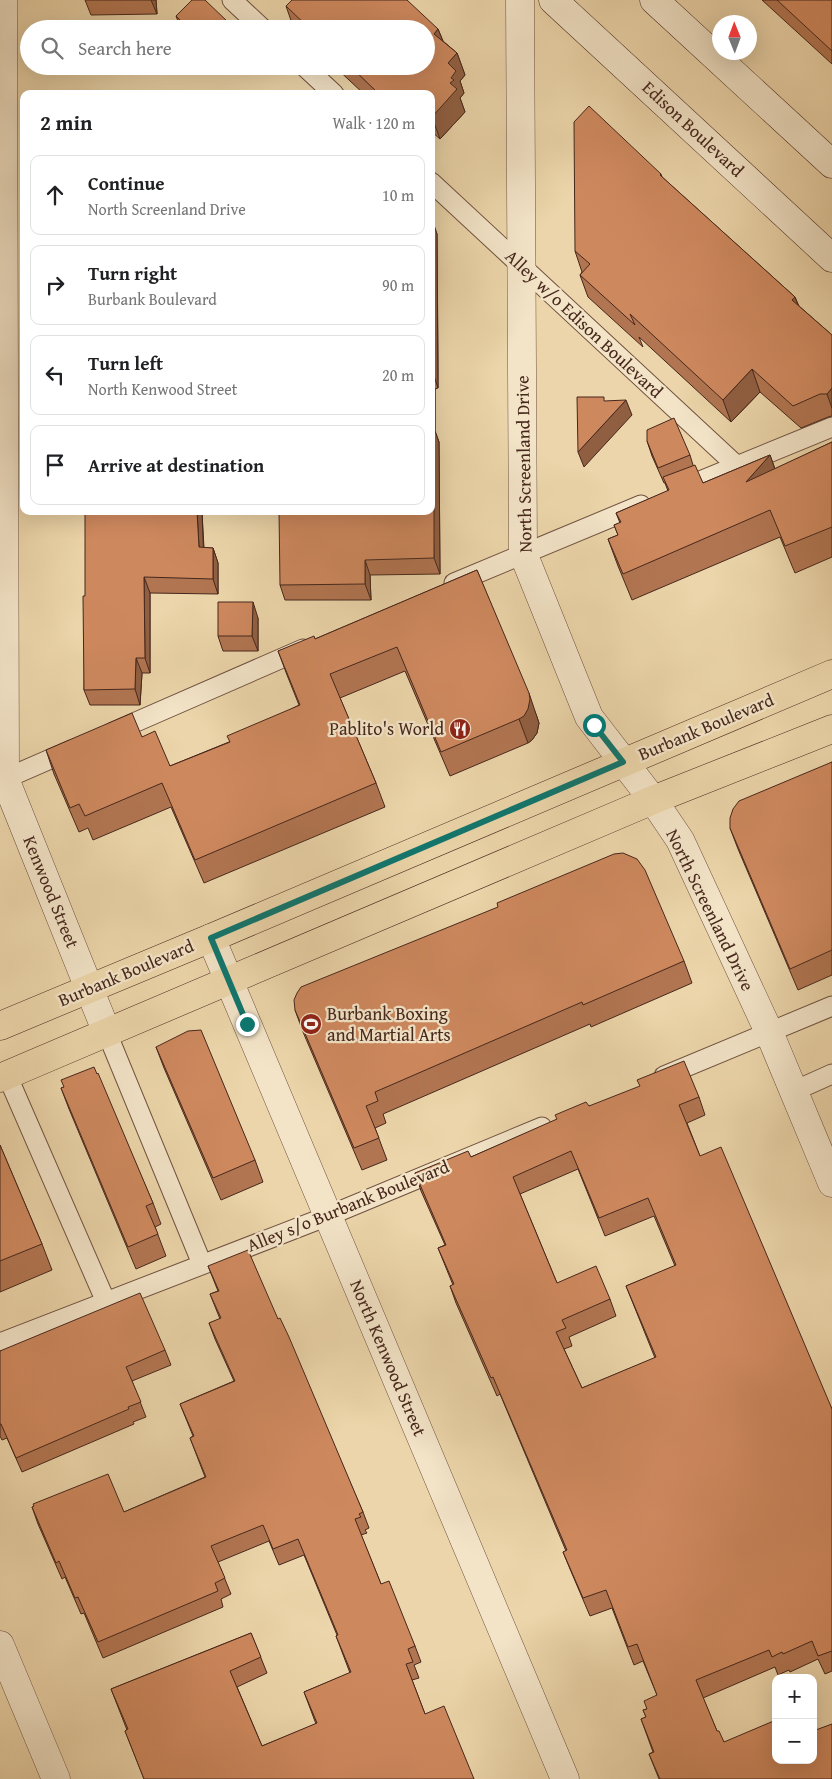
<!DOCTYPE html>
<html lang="en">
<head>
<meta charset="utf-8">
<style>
	body { margin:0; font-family:"Gentium Book Plus",serif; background:#f2f2f2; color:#202124 }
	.controls { position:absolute; right:15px; bottom:15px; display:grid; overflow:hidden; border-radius:10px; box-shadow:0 5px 20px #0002 }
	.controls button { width:45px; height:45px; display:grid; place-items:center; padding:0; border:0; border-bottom:1px solid #e0e0e0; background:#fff; color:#202124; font:25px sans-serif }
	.compass { position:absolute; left:712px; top:15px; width:45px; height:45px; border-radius:50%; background:#fff; box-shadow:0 5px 20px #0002; rotate:359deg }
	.stop { position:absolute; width:15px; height:15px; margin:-11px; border:4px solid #0f766e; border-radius:50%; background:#fff }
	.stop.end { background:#0f766e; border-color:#fff; box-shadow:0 1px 5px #0008 }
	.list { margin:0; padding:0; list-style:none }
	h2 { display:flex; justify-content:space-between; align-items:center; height:65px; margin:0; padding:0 20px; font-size:21px }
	h2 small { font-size:16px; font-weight:400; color:#757577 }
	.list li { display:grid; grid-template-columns:32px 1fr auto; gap:15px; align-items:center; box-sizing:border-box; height:80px; margin:0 10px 10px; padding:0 10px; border:1px solid #e0e0e0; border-radius:10px }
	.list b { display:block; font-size:19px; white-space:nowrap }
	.list p { margin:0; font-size:16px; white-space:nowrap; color:#757577 }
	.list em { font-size:16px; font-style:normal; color:#757577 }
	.icon { flex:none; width:28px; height:28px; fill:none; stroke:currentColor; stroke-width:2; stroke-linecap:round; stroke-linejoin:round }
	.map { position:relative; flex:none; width:832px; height:1779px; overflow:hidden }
	.search { position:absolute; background:#fff; box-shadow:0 5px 20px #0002; left:20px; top:20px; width:415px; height:55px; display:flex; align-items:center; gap:12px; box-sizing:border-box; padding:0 18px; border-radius:28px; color:#757577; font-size:19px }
	.panel { position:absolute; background:#fff; box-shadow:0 5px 20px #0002; left:20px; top:90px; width:415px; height:425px; border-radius:10px }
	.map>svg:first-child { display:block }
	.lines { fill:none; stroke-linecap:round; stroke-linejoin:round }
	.lane-casing { stroke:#705240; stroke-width:21 }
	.street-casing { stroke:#705240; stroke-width:29 }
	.secondary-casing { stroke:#46271c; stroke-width:29 }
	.primary-casing { stroke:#46271c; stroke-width:29 }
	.lane { stroke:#f3e4c8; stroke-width:19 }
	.street { stroke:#f3e4c8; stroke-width:28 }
	.secondary { stroke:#f3e4c8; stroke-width:28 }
	.primary { stroke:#ecd5aa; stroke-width:28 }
	.wall { fill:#b17551; stroke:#46271c; fill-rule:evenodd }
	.shaded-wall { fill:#905f42; stroke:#46271c }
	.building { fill:#ce885e; stroke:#46271c; fill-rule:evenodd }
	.route { stroke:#0f766e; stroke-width:6 }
	.labels { text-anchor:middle; stroke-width:4.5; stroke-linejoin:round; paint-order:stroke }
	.street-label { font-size:18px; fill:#46271c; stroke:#f3e4c8 }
	.poi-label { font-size:18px; fill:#46271c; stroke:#f3e4c8; text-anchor:end }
</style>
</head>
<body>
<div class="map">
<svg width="832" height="1779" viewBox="0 0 832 1779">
	<rect width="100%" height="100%" fill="#ecd5aa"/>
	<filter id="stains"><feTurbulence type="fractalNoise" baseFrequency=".004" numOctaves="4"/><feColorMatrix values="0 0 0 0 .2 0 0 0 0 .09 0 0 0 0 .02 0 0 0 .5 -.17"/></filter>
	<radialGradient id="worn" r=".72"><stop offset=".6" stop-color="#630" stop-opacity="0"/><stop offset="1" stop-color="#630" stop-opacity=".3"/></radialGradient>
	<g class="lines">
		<!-- lane casing -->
		<g class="lane-casing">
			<path id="lane" d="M 232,0 L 263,29
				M 304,66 L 334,94
				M 431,182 L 737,466
				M 678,490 L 832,427
				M 454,583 L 641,505
				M 113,732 L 303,649
				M 0,781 L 71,750
				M 107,1033 L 202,1264
				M 7,1075 L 106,1302
				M 664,1076 L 832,1006
				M 794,1091 L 832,1074
				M 0,1343 L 328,1216 L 542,1127"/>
		</g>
		<!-- street casing -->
		<g class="street-casing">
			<path id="street" d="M 3,0 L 5,779 L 107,1033
				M 520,0 L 523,553 L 589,717 L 653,800 L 680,840 L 687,855 L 769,1032 L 832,1183
				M 211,938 L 565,1779
				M 0,1645 L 56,1779"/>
		</g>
		<!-- secondary casing -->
		<g class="secondary-casing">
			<path id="secondary" d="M 553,0 L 832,258
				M 654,0 L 832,164"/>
		</g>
		<!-- primary casing -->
		<g class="primary-casing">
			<path id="primary" d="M 0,1026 L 211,938 L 832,674
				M 0,1078 L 653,800 L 832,729"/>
		</g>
		<!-- lane -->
		<use href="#lane" class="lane"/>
		<!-- street -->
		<use href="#street" class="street"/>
		<!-- secondary -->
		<use href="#secondary" class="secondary"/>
		<!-- primary -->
		<use href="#primary" class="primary"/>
	</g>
	<!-- wall -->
	<path class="wall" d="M 85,0 L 156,0 L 157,14 L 91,15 Z
		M 762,0 L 832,0 L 832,64 Z
		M 286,6 L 438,29 L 443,41 L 457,53 L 465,75 L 460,81 L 464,93 L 460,98 L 465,112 L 440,139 L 431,131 L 431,94 L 364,94 L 334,66 L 426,66 L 426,29 L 294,29 Z
		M 176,16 L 231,29 L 181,29 Z
		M 661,174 L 662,177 L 795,297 L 799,306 L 832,335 L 832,416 L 828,417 L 801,428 L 760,392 L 731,422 L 639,337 L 643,347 L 588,297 L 580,275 L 582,272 L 575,251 Z
		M 431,219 L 437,234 L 438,360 L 438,388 L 435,389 L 435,431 L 439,442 L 440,574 L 370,575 L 371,600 L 285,600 L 280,585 L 431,511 Z
		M 647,441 L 690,455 L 693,465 L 703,483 L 770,455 L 775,469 L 832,442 L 832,557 L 795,573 L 780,537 L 632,600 L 618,566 L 608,539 L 618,535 L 614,525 L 620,523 L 616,513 L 668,491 L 665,483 L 664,483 L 652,456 Z
		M 202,512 L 204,548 L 213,548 L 218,563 L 218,594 L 150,593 L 150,673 L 142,673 L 140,705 L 90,705 L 84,690 L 85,596 Z
		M 477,570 L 537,717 L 539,723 L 537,733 L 532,740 L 528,743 L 450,776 L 405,671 L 340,698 L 376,783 L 385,807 L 204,883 L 171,807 L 93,840 L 88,828 L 79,832 L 54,774 L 46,750 L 142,737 L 170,766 L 229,742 L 299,705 L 287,675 L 278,651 L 315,639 Z
		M 258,618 L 258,651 L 223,651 L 218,636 Z
		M 832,762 L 832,975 L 798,990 L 738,849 L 730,828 Z
		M 684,961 L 692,983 L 591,1027 L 590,1024 L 383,1114 L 386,1123 L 375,1128 L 387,1160 L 362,1170 L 303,1032 L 295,1010 Z
		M 156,1047 L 255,1160 L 263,1182 L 221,1200 L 164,1068 Z
		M 97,1074 L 153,1203 L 161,1224 L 155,1227 L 166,1256 L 136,1269 L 69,1109 L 61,1088 Z
		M 699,1097 L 705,1115 L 687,1123 L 700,1156 L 832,1409 L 832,1671 L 825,1674 L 818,1659 L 790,1672 L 789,1670 L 778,1675 L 775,1667 L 703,1698 L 717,1731 L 724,1742 L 832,1779 L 659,1779 L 649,1754 L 653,1752 L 641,1719 L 646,1717 L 643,1710 L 647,1709 L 657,1695 L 643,1661 L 634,1665 L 612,1608 L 590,1616 L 570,1569 L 563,1552 L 566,1551 L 500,1394 L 497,1396 L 456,1303 L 450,1286 L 453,1285 L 438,1248 L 445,1245 L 421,1191 L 415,1173 L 471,1157 L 589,1106 ZM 578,1169 L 605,1236 L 654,1216 L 675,1266 L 626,1286 L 655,1358 L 582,1388 L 564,1349 L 572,1346 L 569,1337 L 616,1316 L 610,1299 L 557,1283 L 520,1194 Z
		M 0,1145 L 42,1244 L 52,1270 L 0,1292 Z
		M 208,1266 L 278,1319 L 363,1512 L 369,1528 L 365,1530 L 367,1533 L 361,1535 L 381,1584 L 415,1646 L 421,1662 L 414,1665 L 419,1678 L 412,1680 L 425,1714 L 474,1779 L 144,1779 L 125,1731 L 127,1730 L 111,1689 L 251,1633 L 267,1673 L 237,1687 L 262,1746 L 316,1724 L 304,1692 L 350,1673 L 336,1636 L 337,1635 L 304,1555 L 279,1565 L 269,1541 L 218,1562 L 231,1594 L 221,1599 L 223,1607 L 103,1658 L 84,1613 L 81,1614 L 65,1577 L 62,1579 L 38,1524 L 32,1507 L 124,1512 L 205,1477 L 190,1438 L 193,1436 L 180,1404 L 234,1381 L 215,1339 L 209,1323 L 220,1319 L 210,1294 L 218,1291 Z
		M 165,1350 L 171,1365 L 132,1381 L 146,1417 L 133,1422 L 134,1424 L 22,1472 L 7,1438 L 2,1440 L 0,1436 L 0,1351 Z"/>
	<!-- shaded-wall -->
	<path class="shaded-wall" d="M 151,0 L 156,0 L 157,14 Z
		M 228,22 L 231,29 L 222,29 Z
		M 438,29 L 447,51 L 434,34 Z
		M 457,53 L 465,75 L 460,81 L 464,93 L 460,98 L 465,112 L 440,139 L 432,117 L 450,83 L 448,63 Z
		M 432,219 L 437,234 L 438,388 L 433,373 Z
		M 795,297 L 803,319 L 792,300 Z
		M 752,369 L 760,392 L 731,422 L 723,400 Z
		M 431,378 L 435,389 L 435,431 L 439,442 L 440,574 L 434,558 L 431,432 Z
		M 832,388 L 832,408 L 827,394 Z
		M 626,400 L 632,415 L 584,467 L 578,452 Z
		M 770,455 L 779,481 L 746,482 Z
		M 197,511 L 202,511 L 202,512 L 204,563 L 199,547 Z
		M 213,548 L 218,563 L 218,594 L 213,579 Z
		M 365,560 L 370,575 L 371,600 L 365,584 Z
		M 144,577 L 150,593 L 150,673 L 145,658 Z
		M 253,602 L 258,618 L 258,651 L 252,636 Z
		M 136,658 L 142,673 L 140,705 L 135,689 Z
		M 529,693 L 539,723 L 537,733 L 532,740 L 528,743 L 519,719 Z"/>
	<!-- building -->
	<path class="building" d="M 192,0 L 205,0 L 228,22 L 222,29 L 189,29 L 176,16 Z
		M 292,0 L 407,0 L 438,29 L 434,34 L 457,53 L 448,63 L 456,71 L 451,78 L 454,80 L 450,83 L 457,89 L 432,117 L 431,116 L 431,94 L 407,94 L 405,92 L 403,94 L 379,94 L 350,66 L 426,66 L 426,29 L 310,29 L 286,6 Z
		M 777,0 L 832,0 L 832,51 Z
		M 589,106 L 661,174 L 660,175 L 795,297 L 792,300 L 832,335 L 832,388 L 827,394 L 820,394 L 793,406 L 752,369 L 723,400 L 630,314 L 635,325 L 580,275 L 590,264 L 575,251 L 574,122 Z
		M 431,219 L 433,345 L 433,373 L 431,373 Z
		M 577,397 L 604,397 L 604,401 L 626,400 L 578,452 Z
		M 674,418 L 690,455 L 658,468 L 647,441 L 647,430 Z
		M 431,427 L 434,427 L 434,558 L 365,560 L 365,584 L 280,585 L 279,511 L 431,511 Z
		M 832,442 L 832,527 L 785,546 L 770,510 L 623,574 L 608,539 L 618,535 L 614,525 L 621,522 L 616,513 L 669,490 L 663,477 L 695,465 L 703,483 L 770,455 L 746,482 Z
		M 85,511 L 197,511 L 199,547 L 213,548 L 213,579 L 144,577 L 145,658 L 136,658 L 135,689 L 84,690 L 83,596 L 85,596 Z
		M 477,570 L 529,693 L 530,699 L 528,709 L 524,716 L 519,719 L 441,752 L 397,647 L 330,674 L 376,783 L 195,860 L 162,783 L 85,816 L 79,804 L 70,808 L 46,750 L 132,713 L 142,737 L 155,731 L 170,766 L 230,742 L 227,736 L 300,705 L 278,651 L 314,636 L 315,639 Z
		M 218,602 L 253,602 L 252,636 L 218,636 Z
		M 832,762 L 832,950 L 790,969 L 730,828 L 730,818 L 733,809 L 739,801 Z
		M 623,853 L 637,859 L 645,870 L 684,961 L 583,1005 L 582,1002 L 375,1092 L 378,1101 L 366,1106 L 379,1138 L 354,1148 L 295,1010 L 294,1000 L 297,993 L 301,987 L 498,907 L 497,903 L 614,854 Z
		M 201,1030 L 255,1160 L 213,1178 L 156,1047 L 188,1031 Z
		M 684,1061 L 699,1097 L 679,1105 L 700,1156 L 721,1147 L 832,1409 L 832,1651 L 818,1656 L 812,1641 L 783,1654 L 782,1652 L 772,1657 L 769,1650 L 696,1680 L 717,1731 L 719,1731 L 724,1742 L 776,1720 L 776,1760 L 813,1760 L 813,1731 L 832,1724 L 832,1779 L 660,1779 L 649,1754 L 654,1752 L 641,1719 L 646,1717 L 643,1710 L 647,1709 L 644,1701 L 657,1695 L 637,1644 L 628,1647 L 606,1590 L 583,1598 L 563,1552 L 567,1550 L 493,1377 L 491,1378 L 450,1286 L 454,1284 L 438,1248 L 446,1245 L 415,1173 L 468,1151 L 471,1157 L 557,1119 L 555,1115 L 586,1102 L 589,1106 L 640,1086 L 637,1080 ZM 571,1151 L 599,1218 L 648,1198 L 676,1265 L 626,1286 L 656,1357 L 582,1388 L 556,1332 L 566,1328 L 562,1320 L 610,1299 L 596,1266 L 557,1283 L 513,1177 Z
		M 94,1067 L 97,1074 L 98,1073 L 153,1203 L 146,1206 L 158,1234 L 128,1247 L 61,1088 L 64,1087 L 61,1080 Z
		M 0,1145 L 42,1244 L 0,1261 Z
		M 248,1250 L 278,1319 L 280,1318 L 289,1337 L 363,1512 L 359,1514 L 361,1517 L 355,1519 L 381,1584 L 389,1581 L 415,1646 L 408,1649 L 413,1662 L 406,1664 L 425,1714 L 444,1706 L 474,1779 L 144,1779 L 125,1731 L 128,1729 L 111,1689 L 251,1633 L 261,1657 L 230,1671 L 262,1746 L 317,1723 L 304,1692 L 351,1672 L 336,1636 L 338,1635 L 298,1539 L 273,1549 L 263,1525 L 211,1546 L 225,1578 L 215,1583 L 218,1591 L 98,1642 L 78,1597 L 75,1598 L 59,1561 L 56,1563 L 32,1507 L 34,1506 L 33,1504 L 108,1474 L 124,1512 L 206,1477 L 190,1438 L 194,1436 L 180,1404 L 235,1381 L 209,1323 L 221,1318 L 210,1294 L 219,1291 L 208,1266 Z
		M 140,1293 L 165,1350 L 126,1367 L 141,1402 L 128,1407 L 129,1409 L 16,1458 L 1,1424 L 0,1424 L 0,1351 Z"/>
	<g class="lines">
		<!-- route -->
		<path class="route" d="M 247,1024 L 211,938 L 623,762 L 594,725"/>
	</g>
	<!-- icons -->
	<defs>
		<g id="restaurant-disc" transform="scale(1.125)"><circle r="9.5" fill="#8f2418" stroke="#f3e4c8"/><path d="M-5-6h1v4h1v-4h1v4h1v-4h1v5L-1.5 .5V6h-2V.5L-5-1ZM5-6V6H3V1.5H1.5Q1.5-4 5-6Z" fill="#fff"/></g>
		<g id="stadium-disc" transform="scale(1.125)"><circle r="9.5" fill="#8f2418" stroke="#f3e4c8"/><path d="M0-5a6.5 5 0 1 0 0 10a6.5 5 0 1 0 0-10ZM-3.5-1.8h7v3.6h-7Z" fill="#fff"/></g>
	</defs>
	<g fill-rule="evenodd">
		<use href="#restaurant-disc" x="460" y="729"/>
		<use href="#stadium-disc" x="311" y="1024"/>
	</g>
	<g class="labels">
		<!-- street labels -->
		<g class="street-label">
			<text transform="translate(693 129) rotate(43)" y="6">Edison Boulevard</text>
			<text transform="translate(584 324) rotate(43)" y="6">Alley w/o Edison Boulevard</text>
			<text transform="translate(524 464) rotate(-91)" y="6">North Screenland Drive</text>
			<text transform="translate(706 727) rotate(-23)" y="6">Burbank Boulevard</text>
			<text transform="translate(51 892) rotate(68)" y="6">Kenwood Street</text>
			<text transform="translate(710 910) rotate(64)" y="6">North Screenland Drive</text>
			<text transform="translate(126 973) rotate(-23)" y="6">Burbank Boulevard</text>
			<text transform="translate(348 1206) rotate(-22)" y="6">Alley s/o Burbank Boulevard</text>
			<text transform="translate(388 1358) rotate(67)" y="6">North Kenwood Street</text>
		</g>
		<!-- poi labels -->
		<g class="poi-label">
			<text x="444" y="735">Pablito's World</text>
			<text x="327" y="1020" text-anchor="start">Burbank Boxing<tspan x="327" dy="21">and Martial Arts</tspan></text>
		</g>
	</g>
	<rect width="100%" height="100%" filter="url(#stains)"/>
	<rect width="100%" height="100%" fill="url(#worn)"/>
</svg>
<div class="controls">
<button>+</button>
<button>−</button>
</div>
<svg class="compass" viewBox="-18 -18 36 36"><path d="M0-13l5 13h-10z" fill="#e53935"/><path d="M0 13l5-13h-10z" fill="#757577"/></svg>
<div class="stop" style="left:594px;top:725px"></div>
<div class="stop end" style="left:247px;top:1024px"></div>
<div class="search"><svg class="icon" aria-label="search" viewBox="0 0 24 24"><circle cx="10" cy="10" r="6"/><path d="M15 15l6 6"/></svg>Search here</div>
<section class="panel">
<h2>2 min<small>Walk · 120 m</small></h2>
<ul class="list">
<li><svg class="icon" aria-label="ahead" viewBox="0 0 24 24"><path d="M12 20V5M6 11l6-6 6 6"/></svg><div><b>Continue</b><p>North Screenland Drive</p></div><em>10 m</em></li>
<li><svg class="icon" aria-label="right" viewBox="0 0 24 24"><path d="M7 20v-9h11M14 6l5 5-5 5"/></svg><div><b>Turn right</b><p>Burbank Boulevard</p></div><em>90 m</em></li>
<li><svg class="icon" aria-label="left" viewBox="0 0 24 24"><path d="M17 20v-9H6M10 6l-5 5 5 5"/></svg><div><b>Turn left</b><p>North Kenwood Street</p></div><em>20 m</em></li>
<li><svg class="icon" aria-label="arrive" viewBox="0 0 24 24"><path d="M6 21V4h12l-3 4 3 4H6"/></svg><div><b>Arrive at destination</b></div></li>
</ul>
</section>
</div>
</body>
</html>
